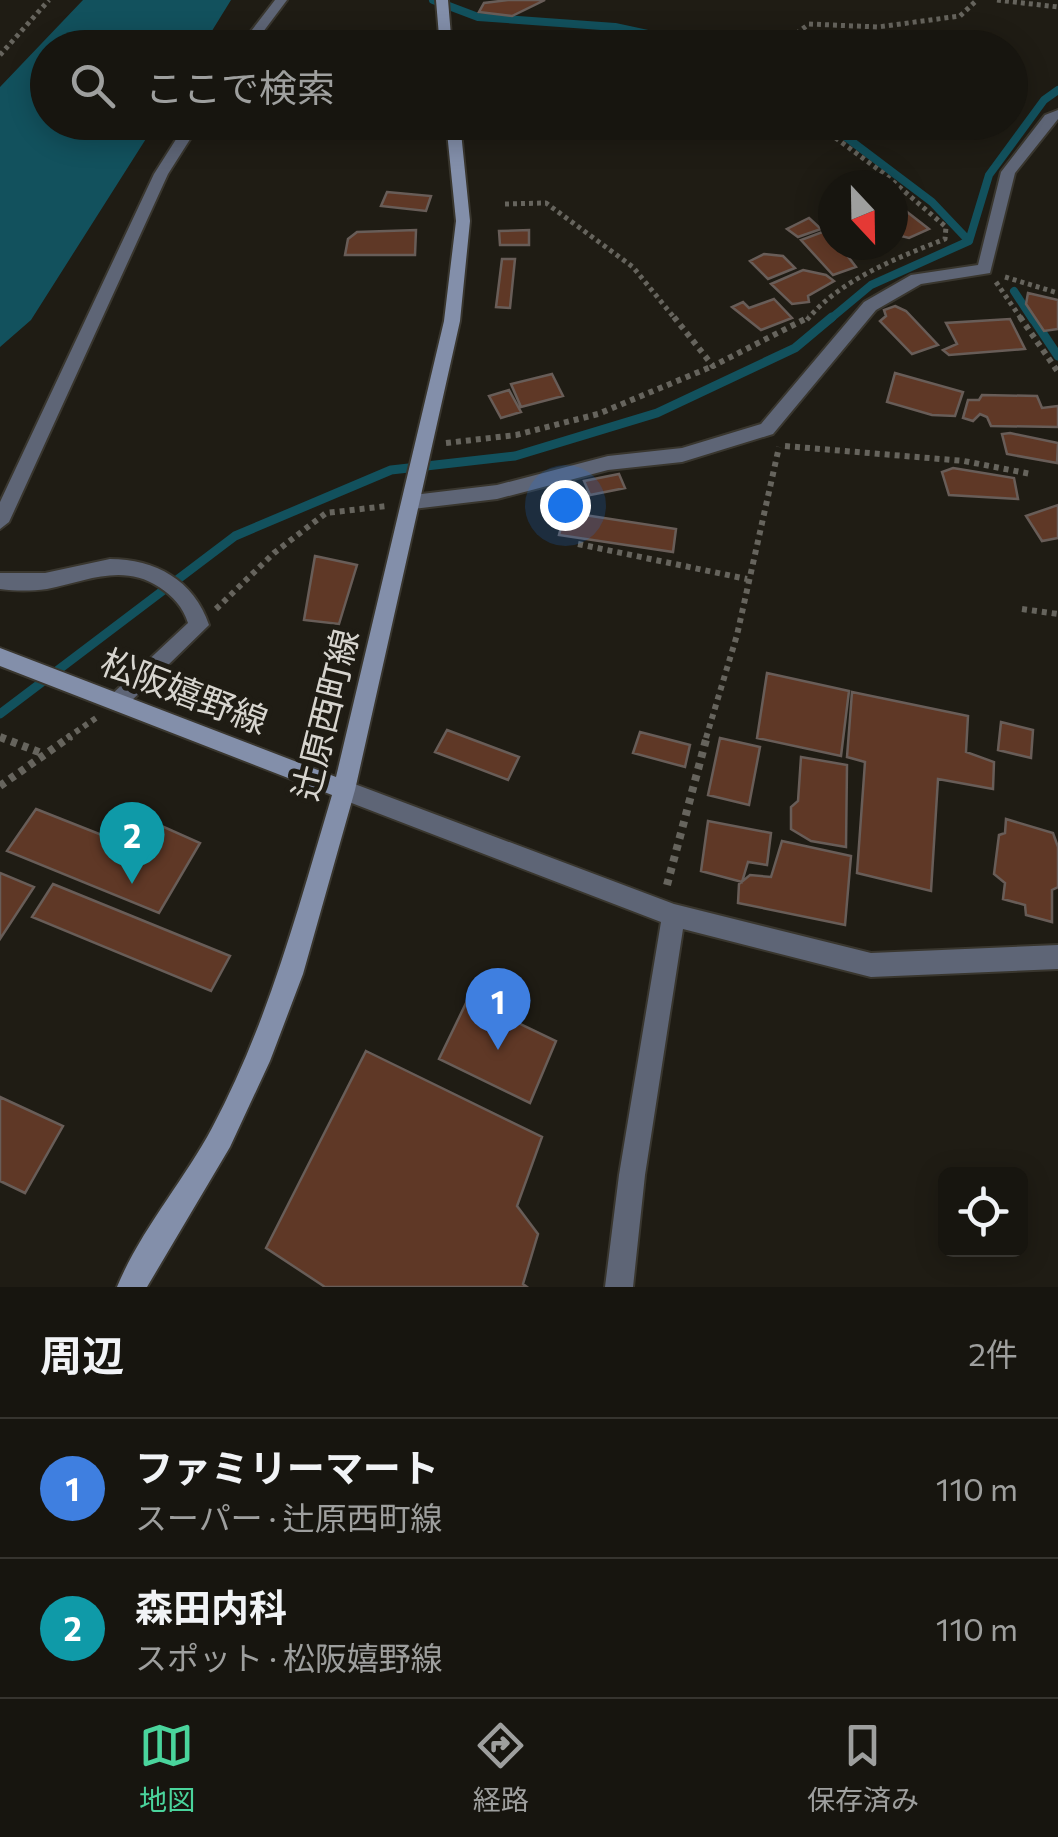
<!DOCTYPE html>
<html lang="ja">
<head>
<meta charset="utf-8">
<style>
	body { margin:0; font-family:Commissioner,"Noto Sans JP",sans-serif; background:#24221d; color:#f1f3f6 }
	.controls { position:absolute; right:30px; bottom:30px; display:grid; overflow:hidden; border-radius:15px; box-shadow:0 5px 25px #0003 }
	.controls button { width:90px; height:90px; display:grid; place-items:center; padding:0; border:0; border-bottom:2px solid #36342f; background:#17150f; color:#f1f3f6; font:50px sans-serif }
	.compass { position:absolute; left:818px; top:170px; width:90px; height:90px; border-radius:50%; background:#17150f; box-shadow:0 5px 25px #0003; rotate:158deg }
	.you { position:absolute; left:565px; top:505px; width:35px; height:35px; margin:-25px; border:8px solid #fff; border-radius:50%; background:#1a73e8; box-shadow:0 0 0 15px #1a73e833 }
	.badge { display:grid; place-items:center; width:65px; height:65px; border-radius:50%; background:#4ad49c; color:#fff; font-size:32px; font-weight:700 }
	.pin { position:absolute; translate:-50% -82px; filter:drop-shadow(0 2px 5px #0008) }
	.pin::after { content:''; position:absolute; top:52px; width:35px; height:30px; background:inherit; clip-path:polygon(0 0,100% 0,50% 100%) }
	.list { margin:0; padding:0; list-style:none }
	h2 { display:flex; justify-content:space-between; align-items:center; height:130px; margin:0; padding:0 40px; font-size:42px }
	h2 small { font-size:32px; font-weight:400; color:#9e9f9e }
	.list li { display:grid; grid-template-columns:65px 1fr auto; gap:30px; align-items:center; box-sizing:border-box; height:140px; padding:0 40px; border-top:2px solid #36342f }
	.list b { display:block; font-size:38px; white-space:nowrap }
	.list p { margin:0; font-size:32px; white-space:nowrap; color:#9e9f9e }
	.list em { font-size:32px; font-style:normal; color:#9e9f9e }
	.icon { flex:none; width:55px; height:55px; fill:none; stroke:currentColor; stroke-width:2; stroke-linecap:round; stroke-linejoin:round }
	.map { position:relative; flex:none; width:1058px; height:1287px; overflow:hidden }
	.search { position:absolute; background:#17150f; box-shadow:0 5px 25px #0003; left:30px; right:30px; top:30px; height:110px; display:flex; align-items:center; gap:25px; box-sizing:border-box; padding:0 35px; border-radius:55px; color:#9e9f9e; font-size:38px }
	.sheet { height:410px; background:#17150f }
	nav { display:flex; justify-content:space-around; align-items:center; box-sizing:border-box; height:140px; border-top:2px solid #36342f; background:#17150f; font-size:28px; color:#9e9f9e }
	nav a { display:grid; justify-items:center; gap:5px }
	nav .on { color:#4ad49c }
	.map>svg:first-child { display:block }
	.water { fill:#12515d }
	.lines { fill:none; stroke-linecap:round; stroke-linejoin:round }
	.stream-far1 { stroke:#12515d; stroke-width:8 }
	.stream { stroke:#12515d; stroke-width:9 }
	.building { fill:#5f3826; stroke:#685d58; stroke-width:2.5 }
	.street-casing { stroke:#39362e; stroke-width:4 }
	.secondary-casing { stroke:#39362e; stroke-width:4 }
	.path-far2 { stroke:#66645d; stroke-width:5; stroke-dasharray:4 4; stroke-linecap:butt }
	.path-far1 { stroke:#66645d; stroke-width:6; stroke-dasharray:5 5; stroke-linecap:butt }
	.path { stroke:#66645d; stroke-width:8; stroke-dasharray:6 6; stroke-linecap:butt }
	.street { fill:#5e6576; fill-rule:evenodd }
	.secondary { fill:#838faa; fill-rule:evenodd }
	.labels { text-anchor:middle; stroke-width:10; stroke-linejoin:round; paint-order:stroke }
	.street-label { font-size:35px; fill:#d7d5cf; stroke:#1f1c14 }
</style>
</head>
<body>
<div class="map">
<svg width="1058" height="1287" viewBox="0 0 1058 1287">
	<rect width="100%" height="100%" fill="#1f1c14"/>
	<!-- water -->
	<path class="water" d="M 83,0 L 231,0 L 202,47 L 48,48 L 48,122 L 156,123 L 31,320 L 0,347 L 0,87 Z"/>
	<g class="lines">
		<!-- stream-far1 -->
		<path class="stream-far1" d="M 433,0 L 478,17 L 615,27 L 666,38 L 691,48
			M 826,122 L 932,202 L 969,241
			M 1014,291 L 1033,320
			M 829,320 L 871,285 L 969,241 L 989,175 L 1044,100 L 1058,90"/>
		<!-- stream -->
		<path class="stream" d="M 1032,317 L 1058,356
			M 0,714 L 235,536 L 391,470 L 515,456 L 657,413 L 795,348 L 832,317"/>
	</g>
	<!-- building -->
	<path class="building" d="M 508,0 L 545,0 L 512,16 L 479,12 L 484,3 Z
		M 408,37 L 408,48 L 374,48 L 374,38 Z
		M 387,192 L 431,196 L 426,211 L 381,206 Z
		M 902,208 L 929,229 L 909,238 L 893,234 L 893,212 Z
		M 809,218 L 821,229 L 798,237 L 787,229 Z
		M 833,228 L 833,245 L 853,245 L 843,250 L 856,267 L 833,275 L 801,240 Z
		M 416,230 L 415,255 L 345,255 L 348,239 L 357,232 Z
		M 529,230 L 529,245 L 500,245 L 499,231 Z
		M 764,254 L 783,256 L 795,268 L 768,279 L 750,261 Z
		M 502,259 L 515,259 L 510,308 L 496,307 Z
		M 803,270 L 826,275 L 834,281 L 808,296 L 809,302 L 792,304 L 771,284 Z
		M 1028,293 L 1058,300 L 1058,329 L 1044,331 L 1026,304 Z
		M 774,299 L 792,318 L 761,330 L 732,307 L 743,302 L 749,308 Z
		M 895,306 L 906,311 L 938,345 L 912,354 L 880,321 L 886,316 L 884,310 Z
		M 1010,319 L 1025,349 L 949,355 L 943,350 L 957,344 L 946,323 Z
		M 895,373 L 963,392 L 955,416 L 932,415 L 887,402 Z
		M 552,374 L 563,396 L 521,407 L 511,384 Z
		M 509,390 L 521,412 L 501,418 L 489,396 Z
		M 982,395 L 1037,396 L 1042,408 L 1058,406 L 1058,427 L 991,426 L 987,417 L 980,414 L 973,421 L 963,418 L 968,400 L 979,400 Z
		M 1010,433 L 1058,443 L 1057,463 L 1007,454 L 1002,434 Z
		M 953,468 L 1014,478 L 1018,499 L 949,495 L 942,472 Z
		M 619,474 L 625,488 L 590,495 L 584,481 Z
		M 1058,505 L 1058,538 L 1042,541 L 1026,516 Z
		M 565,512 L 676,529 L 673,552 L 559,535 Z
		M 315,556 L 357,565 L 339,624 L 304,620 Z
		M 767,673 L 849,691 L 841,756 L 757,738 Z
		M 852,692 L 968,716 L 966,752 L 994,762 L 993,789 L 938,779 L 931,891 L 857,873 L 865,762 L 847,757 Z
		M 1001,722 L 1033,730 L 1031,758 L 998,750 Z
		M 447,730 L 519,757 L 508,780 L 435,752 Z
		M 640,732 L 690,745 L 685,767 L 633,753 Z
		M 720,738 L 760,747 L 749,805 L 708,795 Z
		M 801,757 L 847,765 L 846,847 L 811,841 L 791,829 L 791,807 L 798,801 Z
		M 36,809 L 122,843 L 146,819 L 200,843 L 159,913 L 7,851 Z
		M 1006,819 L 1053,833 L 1058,847 L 1058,887 L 1052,890 L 1052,922 L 1026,915 L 1025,905 L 1003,899 L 1005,883 L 994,874 L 999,835 L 1005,833 Z
		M 708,821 L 771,833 L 767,865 L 748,862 L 742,882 L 701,871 Z
		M 782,841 L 851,856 L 845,925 L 738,903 L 739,884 L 750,875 L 771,877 Z
		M 0,873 L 34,887 L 0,939 Z
		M 53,884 L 230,956 L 211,991 L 32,917 Z
		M 468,999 L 556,1041 L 530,1103 L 439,1059 Z
		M 366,1051 L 542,1137 L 517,1206 L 538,1234 L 523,1284 L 527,1287 L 325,1287 L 266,1248 Z
		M 0,1097 L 63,1126 L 25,1193 L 0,1181 Z"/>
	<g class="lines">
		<!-- street casing -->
		<g class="street-casing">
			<path id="street" d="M 275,0 L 287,0 L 251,48 L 238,48 Z
				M 1058,110 L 1058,119 L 1015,173 L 990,273 L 921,284 L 876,310 L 773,434 L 682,462 L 608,470 L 497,499 L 413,509 L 407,507 L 404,502 L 413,495 L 497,485 L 608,456 L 682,448 L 761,424 L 864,302 L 911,275 L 978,265 L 1001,172 L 1045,115 Z
				M 187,122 L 201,122 L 168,174 L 9,522 L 0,529 L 0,502 L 154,174 Z
				M 110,559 C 155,559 194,580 209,625 L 124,708 L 117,711 L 110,708 L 107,702 L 110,696 L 188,623 C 183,607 173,596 159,587 C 123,563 86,581 47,589 C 31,591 16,591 0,589 L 0,573 L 45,573 Z
				M 344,780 L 674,904 L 871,953 L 1058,945 L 1058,969 L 871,977 L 683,929 L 645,1175 L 633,1287 L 605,1287 L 619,1175 L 661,922 L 336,797 L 333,790 L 336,783 Z"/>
		</g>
		<!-- secondary casing -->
		<g class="secondary-casing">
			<path id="secondary" d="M 436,0 L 448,0 L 452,48 L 440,48 Z
				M 446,122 L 460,122 L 470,221 L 460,321 L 355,790 L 303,974 L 270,1061 L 230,1147 L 147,1287 L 117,1287 C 140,1231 183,1182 212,1128 C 268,1023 298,909 332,795 L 0,666 L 0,648 L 336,777 L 444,321 L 456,221 Z"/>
		</g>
		<!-- path-far2 -->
		<path class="path-far2" d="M 997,0 L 1058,7
			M 777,48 L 809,24 L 878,27 L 960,16 L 977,0
			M 0,55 L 49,0
			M 505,204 L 546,203 L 633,267 L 676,320
			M 1005,277 L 1058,293
			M 996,282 L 1022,320
			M 807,320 C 839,280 899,257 945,239 L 946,227 L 883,173 L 814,122"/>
		<!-- path-far1 -->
		<path class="path-far1" d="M 674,317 L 713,366 L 809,317
			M 1020,317 L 1058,372
			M 446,443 L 516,435 L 598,414 L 713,366
			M 785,446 L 964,461 L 1031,474
			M 578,544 L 747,579
			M 216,609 L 274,553 L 326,513 L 387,506
			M 1022,609 L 1058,614
			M 67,738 L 96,718
			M 706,738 L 737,635 L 779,447"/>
		<!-- path -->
		<path class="path" d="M 0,737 L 44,754
			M 0,786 L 71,736
			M 667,885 L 707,736"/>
		<!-- street -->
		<use href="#street" class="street"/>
		<!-- secondary -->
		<use href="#secondary" class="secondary"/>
	</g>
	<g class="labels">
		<!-- street labels -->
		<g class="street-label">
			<text transform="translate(184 692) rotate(21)" y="12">松阪嬉野線</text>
			<text transform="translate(326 715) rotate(-76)" y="12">辻原西町線</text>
		</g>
	</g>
</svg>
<div class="controls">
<button><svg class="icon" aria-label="locate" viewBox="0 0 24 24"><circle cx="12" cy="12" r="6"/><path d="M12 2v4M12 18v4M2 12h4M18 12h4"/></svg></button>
</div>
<svg class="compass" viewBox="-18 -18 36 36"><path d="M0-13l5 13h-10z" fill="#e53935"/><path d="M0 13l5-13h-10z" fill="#9e9f9e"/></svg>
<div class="you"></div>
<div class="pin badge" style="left:498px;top:1050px;background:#3f7fe0">1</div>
<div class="pin badge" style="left:132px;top:884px;background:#0f9aa8">2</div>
<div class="search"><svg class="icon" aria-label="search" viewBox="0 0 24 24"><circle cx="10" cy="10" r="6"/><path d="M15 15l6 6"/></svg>ここで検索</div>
</div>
<section class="sheet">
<h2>周辺<small>2件</small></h2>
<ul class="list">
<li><span class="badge" style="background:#3f7fe0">1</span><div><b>ファミリーマート</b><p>スーパー · 辻原西町線</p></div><em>110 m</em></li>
<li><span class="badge" style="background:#0f9aa8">2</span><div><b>森田内科</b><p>スポット · 松阪嬉野線</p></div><em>110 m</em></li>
</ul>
</section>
<nav>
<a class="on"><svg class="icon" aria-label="map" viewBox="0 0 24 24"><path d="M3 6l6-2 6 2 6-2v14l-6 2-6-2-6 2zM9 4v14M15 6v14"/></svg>地図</a>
<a><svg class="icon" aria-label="directions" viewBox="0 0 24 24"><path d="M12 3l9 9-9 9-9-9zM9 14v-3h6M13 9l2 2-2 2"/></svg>経路</a>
<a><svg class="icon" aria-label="saved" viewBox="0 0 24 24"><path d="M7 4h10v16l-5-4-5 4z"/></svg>保存済み</a>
</nav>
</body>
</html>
